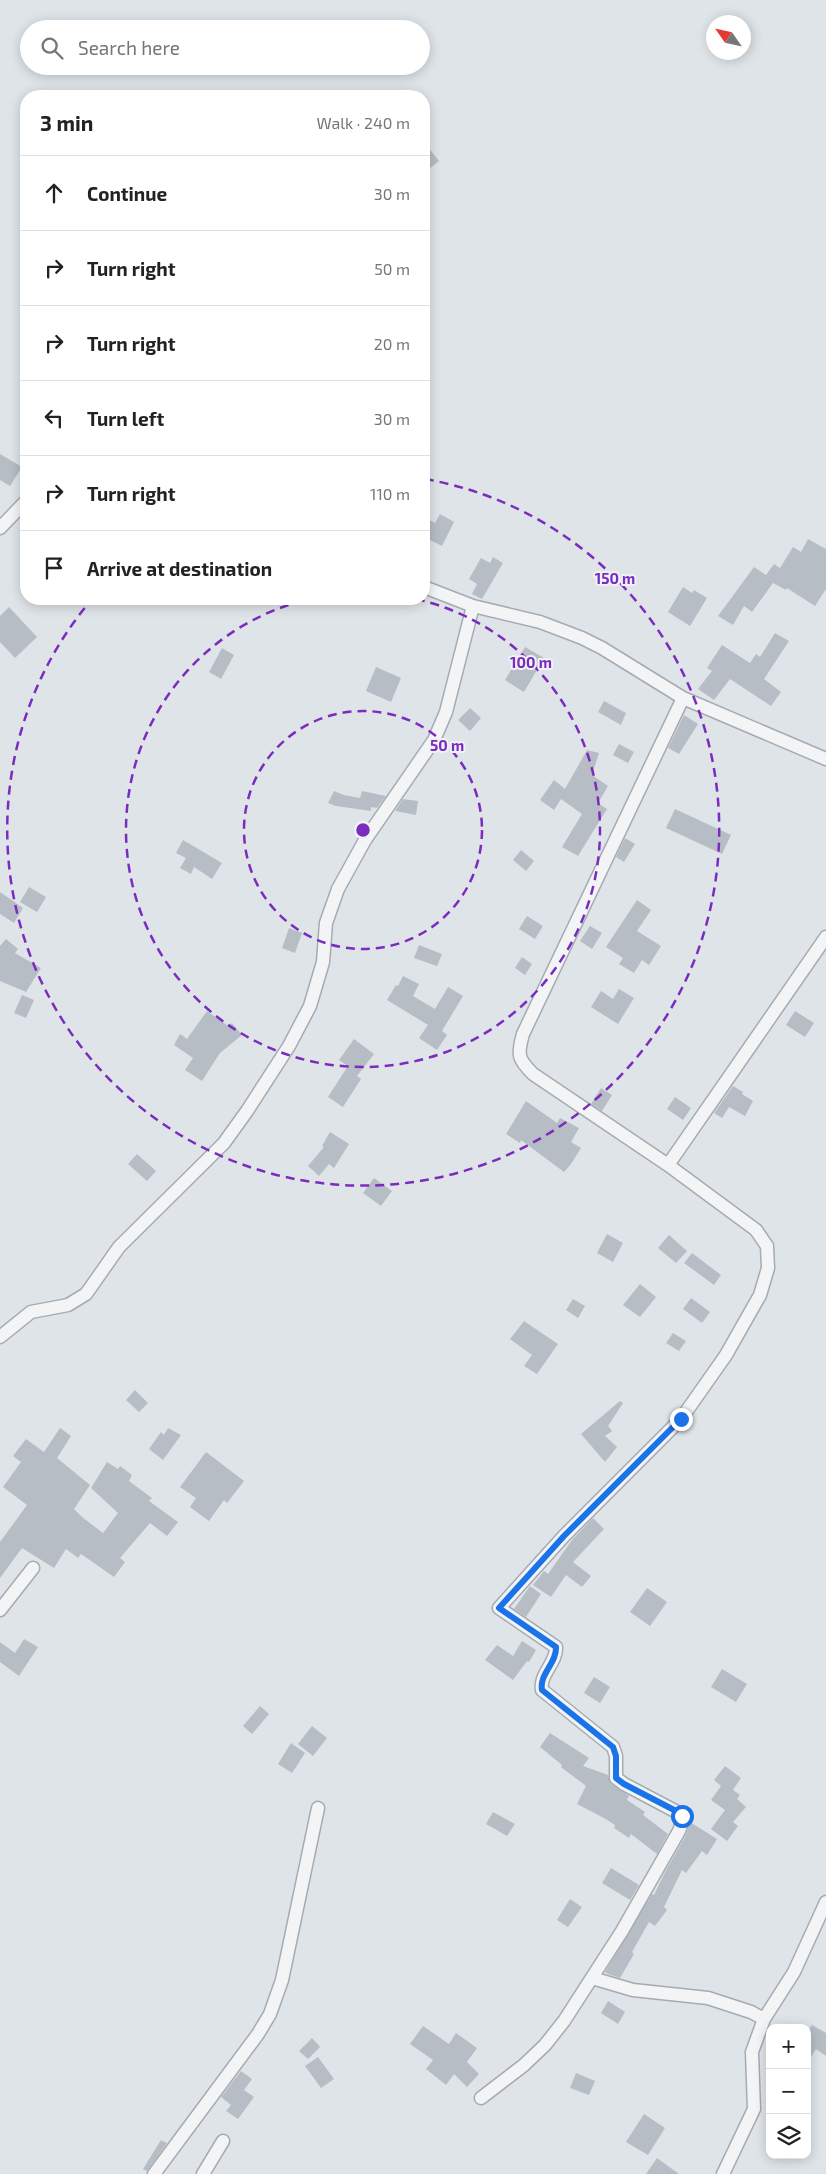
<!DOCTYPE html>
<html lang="en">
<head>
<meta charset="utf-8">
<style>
	body { margin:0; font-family:"Exo 2",sans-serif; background:#f6f6f6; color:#222 }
	.controls { position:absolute; right:15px; bottom:15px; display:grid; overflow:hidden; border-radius:10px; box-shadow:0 2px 12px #0003 }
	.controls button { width:45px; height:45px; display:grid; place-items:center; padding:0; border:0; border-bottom:1px solid #e0e0e0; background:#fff; color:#222; font:25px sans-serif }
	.compass { position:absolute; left:706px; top:15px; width:45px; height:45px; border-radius:50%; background:#fff; box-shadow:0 2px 12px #0003; rotate:304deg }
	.stop { position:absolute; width:15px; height:15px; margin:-11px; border:4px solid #1a73e8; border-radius:50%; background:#fff }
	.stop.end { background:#1a73e8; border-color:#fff; box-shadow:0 1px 5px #0008 }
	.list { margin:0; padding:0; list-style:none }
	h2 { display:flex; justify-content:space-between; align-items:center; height:65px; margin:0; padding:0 20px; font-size:21px }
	h2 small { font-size:16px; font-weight:400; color:#767676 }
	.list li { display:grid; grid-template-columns:32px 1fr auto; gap:15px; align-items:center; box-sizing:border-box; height:75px; padding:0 20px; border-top:1px solid #e0e0e0 }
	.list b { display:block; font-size:19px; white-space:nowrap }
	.list em { font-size:16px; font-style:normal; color:#767676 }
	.icon { flex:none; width:28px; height:28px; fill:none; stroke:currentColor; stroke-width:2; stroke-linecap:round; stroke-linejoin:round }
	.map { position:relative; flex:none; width:826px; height:2174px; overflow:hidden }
	.search { position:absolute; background:#fff; box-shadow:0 2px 12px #0003; left:20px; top:20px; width:410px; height:55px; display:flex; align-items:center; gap:12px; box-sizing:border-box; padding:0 18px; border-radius:28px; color:#767676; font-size:19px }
	.panel { position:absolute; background:#fff; box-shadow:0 2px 12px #0003; left:20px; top:90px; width:410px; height:515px; border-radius:20px }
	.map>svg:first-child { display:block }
	.building { fill:#b7bdc5 }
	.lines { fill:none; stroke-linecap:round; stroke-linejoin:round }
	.street-casing { stroke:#a5abb2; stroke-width:15 }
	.street { stroke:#f2f4f6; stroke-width:12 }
	.route { stroke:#1a73e8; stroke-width:6 }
	.ring { fill:none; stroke:#7b2cbf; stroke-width:2.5; stroke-dasharray:9 6 }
	.centre { fill:#7b2cbf; stroke:#eff2f6; stroke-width:2.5 }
	.ring-label { font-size:15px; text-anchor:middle; font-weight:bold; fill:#7b2cbf; stroke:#eff2f6; stroke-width:4; stroke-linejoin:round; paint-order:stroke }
</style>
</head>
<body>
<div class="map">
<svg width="826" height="2174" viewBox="0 0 826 2174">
	<rect width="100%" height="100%" fill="#dfe4e8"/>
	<!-- building -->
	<path class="building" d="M 424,142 L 439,161 L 424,173 Z
		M 0,454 L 22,467 L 10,486 L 0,480 Z
		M 440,514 L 454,522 L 442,546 L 424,537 L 424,517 L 435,523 Z
		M 808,539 L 826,549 L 826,589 L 815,606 L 787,588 L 786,590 L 773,583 L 752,612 L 744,606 L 733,625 L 718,616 L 754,567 L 766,575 L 774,564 L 780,568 L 793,547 L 801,552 Z
		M 493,557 L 503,563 L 482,599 L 472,594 L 477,584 L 469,579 L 481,558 L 490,563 Z
		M 683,587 L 692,593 L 694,590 L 707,598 L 690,626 L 668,612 Z
		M 9,607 L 37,637 L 15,658 L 0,642 L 0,616 Z
		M 775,633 L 789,641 L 764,679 L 781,692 L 771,706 L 730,679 L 714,700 L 698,689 L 712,671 L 707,668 L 722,645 L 750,663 L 756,654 L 760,657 Z
		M 525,647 L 544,658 L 524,692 L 505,680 Z
		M 222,648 L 234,655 L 221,679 L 209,672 Z
		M 376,667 L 401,678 L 391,702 L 366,691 Z
		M 604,701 L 626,713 L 621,725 L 598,712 Z
		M 470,708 L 481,718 L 470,731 L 458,720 Z
		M 684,715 L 698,724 L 679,754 L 668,748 Z
		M 619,744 L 634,752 L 628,763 L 613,755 Z
		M 587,750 L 599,753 L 592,775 L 608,786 L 598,803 L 607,809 L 578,856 L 562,847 L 582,814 L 561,799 L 554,810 L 540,800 L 554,780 L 565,789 Z
		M 334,791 L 344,795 L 360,798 L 362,791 L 386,796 L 377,808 L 371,807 L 371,811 L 336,806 L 328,803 Z
		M 403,799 L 418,801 L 416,815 L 395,811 Z
		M 675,809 L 731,835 L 722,854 L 666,828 Z
		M 625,838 L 635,844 L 624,862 L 616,857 Z
		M 183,840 L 222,863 L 212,879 L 194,867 L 191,874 L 180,868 L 186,858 L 176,853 Z
		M 521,850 L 534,861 L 526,871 L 513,860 Z
		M 29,887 L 46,897 L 37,912 L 20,902 Z
		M 0,892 L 23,908 L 14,923 L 0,914 Z
		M 637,900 L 651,910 L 637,931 L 661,946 L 649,965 L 642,960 L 634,973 L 619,964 L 623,958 L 606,947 Z
		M 527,916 L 543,926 L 535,939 L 519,929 Z
		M 590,926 L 602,933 L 592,949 L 580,941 Z
		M 289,928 L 302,933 L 295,953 L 282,948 Z
		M 6,939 L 18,949 L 15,953 L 41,968 L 26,992 L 0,981 L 0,946 Z
		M 419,945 L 442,954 L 437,966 L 414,958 Z
		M 522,957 L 532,964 L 525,975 L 515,968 Z
		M 403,976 L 419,984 L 413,996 L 435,1009 L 448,987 L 463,996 L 442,1031 L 447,1035 L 437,1050 L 419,1038 L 428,1025 L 387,1000 L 396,985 L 398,986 Z
		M 619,989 L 634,998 L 618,1024 L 591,1007 L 601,991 L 613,999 Z
		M 22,995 L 34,1000 L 26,1018 L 14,1013 Z
		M 207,1011 L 228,1026 L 232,1023 L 242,1035 L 220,1053 L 202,1081 L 185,1070 L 193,1058 L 174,1045 L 180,1034 L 187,1039 Z
		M 795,1011 L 814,1023 L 805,1037 L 786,1025 Z
		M 354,1039 L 374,1054 L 357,1076 L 361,1079 L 343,1107 L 328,1097 L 348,1066 L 339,1060 Z
		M 733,1086 L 743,1092 L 742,1094 L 753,1101 L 745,1116 L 729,1107 L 722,1118 L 714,1113 Z
		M 601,1088 L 612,1095 L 602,1111 L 591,1104 Z
		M 675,1097 L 691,1108 L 683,1120 L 667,1109 Z
		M 526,1101 L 557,1123 L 560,1118 L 579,1128 L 571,1142 L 581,1148 L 571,1164 L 564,1172 L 521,1140 L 520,1143 L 506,1134 Z
		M 330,1132 L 349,1144 L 334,1168 L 329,1164 L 319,1176 L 308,1166 L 324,1147 L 322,1146 Z
		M 137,1154 L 156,1171 L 147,1181 L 128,1164 Z
		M 374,1178 L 392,1191 L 381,1206 L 363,1193 Z
		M 607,1234 L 623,1243 L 613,1262 L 597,1253 Z
		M 669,1235 L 687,1251 L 676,1263 L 658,1248 Z
		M 692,1253 L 721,1275 L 714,1285 L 684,1263 Z
		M 640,1284 L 656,1297 L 640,1317 L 623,1305 Z
		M 691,1298 L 710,1312 L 702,1323 L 683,1309 Z
		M 573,1299 L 585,1306 L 578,1318 L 566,1310 Z
		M 524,1321 L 558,1344 L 537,1374 L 524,1366 L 532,1355 L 510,1339 Z
		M 673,1333 L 686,1341 L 679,1351 L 666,1343 Z
		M 135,1390 L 148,1403 L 139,1412 L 126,1400 Z
		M 620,1401 L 623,1403 L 608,1426 L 612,1431 L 605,1436 L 617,1447 L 605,1462 L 581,1434 Z
		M 60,1428 L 71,1436 L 57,1458 L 90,1485 L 74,1509 L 82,1517 L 103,1533 L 118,1513 L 91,1488 L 107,1462 L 118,1469 L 120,1466 L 132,1475 L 129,1481 L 152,1498 L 149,1501 L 178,1522 L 167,1536 L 150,1523 L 120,1558 L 125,1562 L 114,1577 L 81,1554 L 78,1558 L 66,1549 L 54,1568 L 22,1548 L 0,1578 L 0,1542 L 27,1505 L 3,1487 L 21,1462 L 13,1456 L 26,1439 L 44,1452 Z
		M 168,1428 L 181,1435 L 163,1460 L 149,1449 L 161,1432 L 164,1435 Z
		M 206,1452 L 244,1481 L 227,1503 L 224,1500 L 209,1521 L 190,1507 L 196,1498 L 180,1487 Z
		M 593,1518 L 604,1529 L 573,1562 L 591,1576 L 582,1587 L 566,1575 L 551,1597 L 533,1585 L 544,1571 L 548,1574 L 572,1540 Z
		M 530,1586 L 541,1594 L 526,1617 L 514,1609 Z
		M 647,1588 L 667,1602 L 650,1626 L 630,1612 Z
		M 24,1639 L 38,1647 L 19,1676 L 0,1662 L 0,1642 L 15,1653 Z
		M 522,1641 L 536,1650 L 529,1662 L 527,1661 L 513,1680 L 485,1660 L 497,1645 L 513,1656 Z
		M 722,1669 L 747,1684 L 736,1702 L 711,1687 Z
		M 594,1677 L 610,1687 L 600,1703 L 584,1693 Z
		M 260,1706 L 269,1714 L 252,1734 L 243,1726 Z
		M 312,1726 L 327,1738 L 313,1756 L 298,1744 Z
		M 550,1733 L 589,1758 L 583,1766 L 608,1775 L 611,1784 L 629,1796 L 627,1800 L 645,1812 L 643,1815 L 668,1834 L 657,1854 L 631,1834 L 629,1838 L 614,1828 L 615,1825 L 604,1818 L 577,1804 L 586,1786 L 561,1767 L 562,1765 L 540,1747 Z
		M 291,1743 L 305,1753 L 292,1773 L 278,1764 Z
		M 725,1766 L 741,1778 L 733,1790 L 740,1795 L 737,1799 L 746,1807 L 733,1822 L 738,1826 L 727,1841 L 711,1829 L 725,1810 L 711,1800 L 721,1786 L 714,1780 Z
		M 493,1812 L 515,1824 L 507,1836 L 486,1824 Z
		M 690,1822 L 717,1839 L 707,1855 L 702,1851 L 686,1873 L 682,1870 L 664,1907 L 667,1910 L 655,1926 L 649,1922 L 632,1952 L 634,1954 L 620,1978 L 608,1974 L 605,1972 L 652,1894 L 654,1895 L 664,1874 L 686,1835 Z
		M 611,1868 L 639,1885 L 630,1900 L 602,1883 Z
		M 570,1899 L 582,1907 L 568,1927 L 557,1920 Z
		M 608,2001 L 625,2012 L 618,2024 L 601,2013 Z
		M 812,2025 L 826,2033 L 826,2056 L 816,2049 L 807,2063 L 807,2033 Z
		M 423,2026 L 449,2044 L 456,2033 L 477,2048 L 467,2062 L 479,2074 L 467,2087 L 454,2074 L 446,2085 L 426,2069 L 433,2060 L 410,2044 Z
		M 312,2038 L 320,2047 L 308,2059 L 299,2051 Z
		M 318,2057 L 334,2079 L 321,2088 L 305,2066 Z
		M 241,2071 L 252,2079 L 244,2090 L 254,2097 L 238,2119 L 226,2111 L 231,2105 L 221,2097 Z
		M 576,2073 L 595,2081 L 589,2095 L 570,2088 Z
		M 644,2114 L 665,2128 L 648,2155 L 626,2142 Z
		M 161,2140 L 167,2143 L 147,2171 L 143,2169 Z
		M 657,2158 L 679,2174 L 646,2174 Z"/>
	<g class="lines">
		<!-- street casing -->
		<g class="street-casing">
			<path id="street" d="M 0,528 L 26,501
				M 424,587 L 473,606 L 540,622 L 582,638 L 602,648 L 683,698 L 826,759
				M 668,1165 L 826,937
				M 0,1337 L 31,1312 L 68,1305 L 86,1294 L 119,1247 L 224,1143 L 247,1111 L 289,1046 L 310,1006 L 323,962 L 326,923 L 338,889 L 365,840 L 434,740 L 446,712 L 473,606
				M 0,1610 L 33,1568
				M 592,1978 L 633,1990 L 708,1998 L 751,2012 L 764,2019
				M 481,2098 L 524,2065 L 545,2045 L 564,2021 L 622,1931 L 679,1831 C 682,1823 684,1819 677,1812 L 624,1784 L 616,1778 L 616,1756 L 613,1747 L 542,1690 C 539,1674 557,1663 556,1647 L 499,1608 L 564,1536 L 681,1419 L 726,1355 L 760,1295 L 768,1268 L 767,1246 L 756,1230 L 668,1165 L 533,1074 C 518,1059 517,1055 523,1034 L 683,698
				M 154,2174 L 258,2034 L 270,2014 L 282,1980 L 318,1808
				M 203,2174 L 223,2141
				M 723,2174 L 754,2109 L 752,2052 L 764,2019 L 794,1972 L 826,1902"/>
		</g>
		<!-- street -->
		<use href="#street" class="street"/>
	</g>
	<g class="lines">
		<!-- route -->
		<path class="route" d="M 681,1419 L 564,1536 L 499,1608 L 556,1647 C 557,1663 539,1674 542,1690 L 613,1747 L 616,1756 L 616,1778 L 624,1784 L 678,1812 L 682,1816"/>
	</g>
	<!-- distance rings -->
	<g class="ring">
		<circle cx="363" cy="830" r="119"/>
		<path d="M416 599A237 237 0 1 1 310 599"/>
		<path d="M425 479A356 356 0 1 1 92 599"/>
	</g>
	<circle cx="363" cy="830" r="8" class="centre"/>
	<g class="ring-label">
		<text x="615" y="584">150 m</text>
		<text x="531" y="668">100 m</text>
		<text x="447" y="751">50 m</text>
	</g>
</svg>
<div class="controls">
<button>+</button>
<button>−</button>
<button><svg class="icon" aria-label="layers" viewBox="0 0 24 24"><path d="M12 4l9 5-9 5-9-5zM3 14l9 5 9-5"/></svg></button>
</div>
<svg class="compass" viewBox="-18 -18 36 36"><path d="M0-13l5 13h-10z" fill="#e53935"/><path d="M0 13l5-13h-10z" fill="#767676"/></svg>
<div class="stop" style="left:682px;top:1816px"></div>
<div class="stop end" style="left:681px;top:1419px"></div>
<div class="search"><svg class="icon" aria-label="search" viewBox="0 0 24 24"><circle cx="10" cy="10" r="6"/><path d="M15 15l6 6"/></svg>Search here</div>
<section class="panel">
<h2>3 min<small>Walk · 240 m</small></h2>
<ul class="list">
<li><svg class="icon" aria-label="ahead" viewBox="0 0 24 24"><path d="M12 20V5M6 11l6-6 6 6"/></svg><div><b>Continue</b></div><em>30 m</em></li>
<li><svg class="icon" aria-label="right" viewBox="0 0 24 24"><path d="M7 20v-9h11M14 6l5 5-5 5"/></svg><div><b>Turn right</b></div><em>50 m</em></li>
<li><svg class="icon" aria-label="right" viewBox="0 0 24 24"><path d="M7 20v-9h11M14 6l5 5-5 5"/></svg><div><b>Turn right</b></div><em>20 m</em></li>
<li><svg class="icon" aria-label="left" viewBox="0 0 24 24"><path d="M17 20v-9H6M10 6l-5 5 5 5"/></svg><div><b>Turn left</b></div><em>30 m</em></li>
<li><svg class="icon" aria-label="right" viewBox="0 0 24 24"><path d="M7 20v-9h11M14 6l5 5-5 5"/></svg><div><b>Turn right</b></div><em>110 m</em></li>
<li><svg class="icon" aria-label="arrive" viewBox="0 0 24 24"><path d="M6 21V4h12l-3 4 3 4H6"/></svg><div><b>Arrive at destination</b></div></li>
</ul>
</section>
</div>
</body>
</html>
